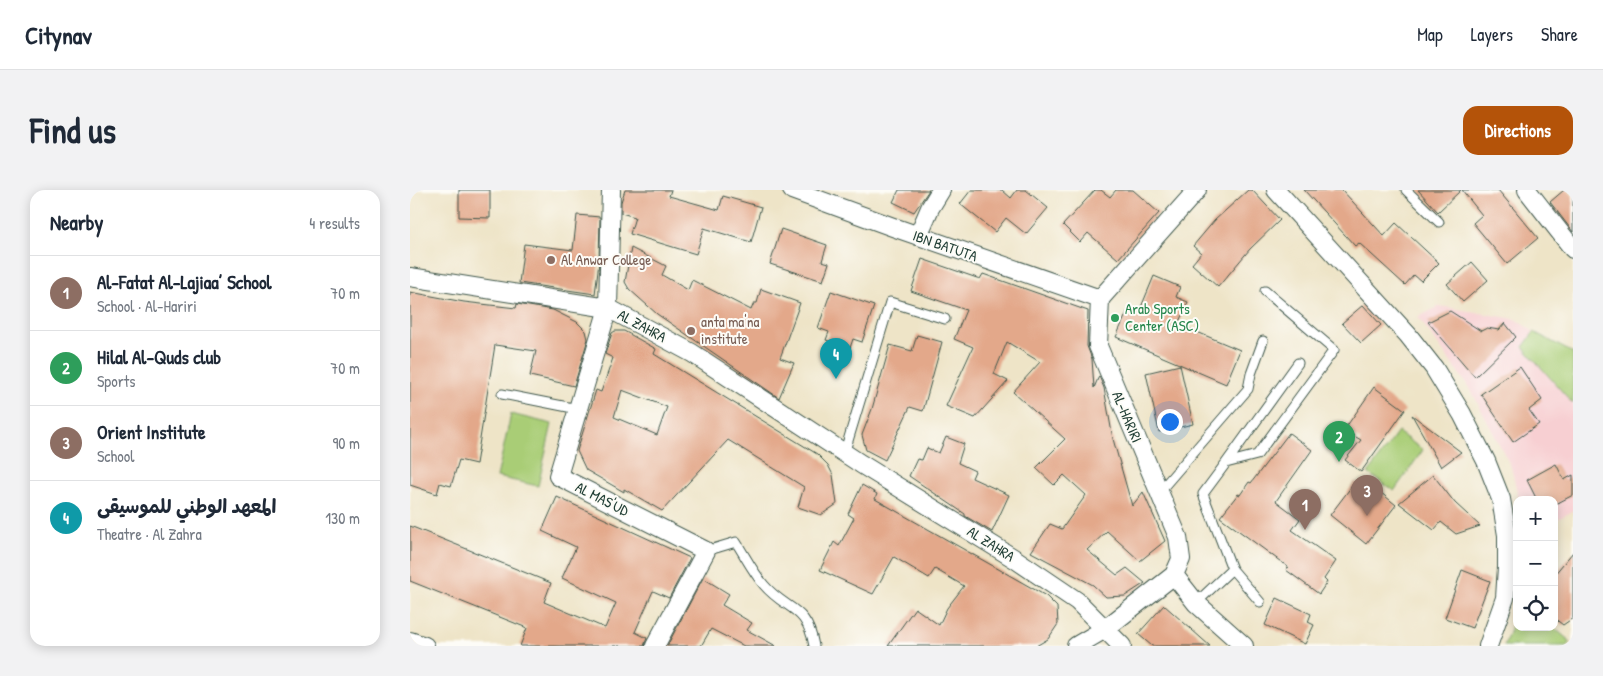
<!DOCTYPE html>
<html lang="en">
<head>
<meta charset="utf-8">
<style>
	body { margin:0; font-family:"Patrick Hand","Playpen Sans Arabic",sans-serif; background:#f2f2f3; color:#1f2937 }
	.controls { position:absolute; right:15px; bottom:15px; display:grid; overflow:hidden; border-radius:10px; box-shadow:0 2px 12px #0003 }
	.controls button { width:45px; height:45px; display:grid; place-items:center; padding:0; border:0; border-bottom:1px solid #e0e1e3; background:#fff; color:#1f2937; font:25px sans-serif }
	.you { position:absolute; left:759px; top:231px; width:18px; height:18px; margin:-12px; border:4px solid #fff; border-radius:50%; background:#1a73e8; box-shadow:0 0 0 8px #1a73e833 }
	.badge { display:grid; place-items:center; width:32px; height:32px; border-radius:50%; background:#b45309; color:#fff; font-size:16px; font-weight:700 }
	.pin { position:absolute; translate:-50% -41px; filter:drop-shadow(0 1px 2px #0008) }
	.pin::after { content:''; position:absolute; top:26px; width:18px; height:15px; background:inherit; clip-path:polygon(0 0,100% 0,50% 100%) }
	.list { margin:0; padding:0; list-style:none }
	h2 { display:flex; justify-content:space-between; align-items:center; height:65px; margin:0; padding:0 20px; font-size:21px }
	h2 small { font-size:16px; font-weight:400; color:#747a83 }
	.list li { display:grid; grid-template-columns:32px 1fr auto; gap:15px; align-items:center; box-sizing:border-box; height:75px; padding:0 20px; border-top:1px solid #e0e1e3 }
	.list b { display:block; font-size:19px; white-space:nowrap }
	.list p { margin:0; font-size:16px; white-space:nowrap; color:#747a83 }
	.list em { font-size:16px; font-style:normal; color:#747a83 }
	.icon { flex:none; width:28px; height:28px; fill:none; stroke:currentColor; stroke-width:2; stroke-linecap:round; stroke-linejoin:round }
	.map { position:relative; flex:none; width:1163px; height:456px; overflow:hidden; border-radius:15px }
	header { display:flex; align-items:center; gap:30px; box-sizing:border-box; height:70px; padding:0 25px; background:#fff; border-bottom:1px solid #e0e1e3 }
	header strong { font-size:24px }
	nav { display:flex; gap:28px; margin-inline-start:auto; font-size:18px }
	.intro { display:flex; align-items:center; justify-content:space-between; box-sizing:border-box; height:120px; padding:0 30px }
	h1 { margin:0; font-size:35px }
	.button { padding:12px 22px; border-radius:15px; background:#b45309; color:#fff; font-size:18px; font-weight:700 }
	main { display:flex; gap:30px; padding:0 30px }
	aside { flex:1; background:#fff; border-radius:15px; box-shadow:0 2px 12px #0003 }
	.map>svg:first-child { display:block }
	.built { fill:#f7cfd2 }
	.green { fill:#a9cd76; stroke:#648555 }
	.building { fill:#e3a88a; fill-rule:evenodd }
	.lines { fill:none; stroke-linecap:round; stroke-linejoin:round }
	.service-casing { stroke:#3e564a; stroke-width:11 }
	.minor-casing { stroke:#3e564a; stroke-width:20 }
	.service { stroke:#fff; stroke-width:9 }
	.minor { stroke:#fff; stroke-width:18 }
	.education-dot { fill:#8d6e63; stroke:#fdfcf7; stroke-width:2 }
	.leisure-dot { fill:#2e9e5b; stroke:#fdfcf7; stroke-width:2 }
	.labels { text-anchor:middle; stroke-width:4; stroke-linejoin:round; paint-order:stroke }
	.street-label { font-size:15px; fill:#1f3d34; stroke:#fdfcf7 }
	.education-label { font-size:15px; fill:#785e54; stroke:#fdfcf7; text-anchor:start }
	.leisure-label { font-size:15px; fill:#27864d; stroke:#fdfcf7; text-anchor:start }
</style>
</head>
<body>
<header>
<strong>Citynav</strong>
<nav><a>Map</a><a>Layers</a><a>Share</a></nav>
</header>
<div class="intro"><h1>Find us</h1><a class="button">Directions</a></div>
<main>
<aside>
<h2>Nearby<small>4 results</small></h2>
<ul class="list">
<li><span class="badge" style="background:#8d6e63">1</span><div><b>Al-Fatat Al-Lajiaa’ School</b><p>School · Al-Hariri</p></div><em>70 m</em></li>
<li><span class="badge" style="background:#2e9e5b">2</span><div><b>Hilal Al-Quds club</b><p>Sports</p></div><em>70 m</em></li>
<li><span class="badge" style="background:#8d6e63">3</span><div><b>Orient Institute</b><p>School</p></div><em>90 m</em></li>
<li><span class="badge" style="background:#0f9aa8">4</span><div><b>المعهد الوطني للموسيقى</b><p>Theatre · Al Zahra</p></div><em>130 m</em></li>
</ul>
</aside>
<div class="map">
<svg width="1163" height="456" viewBox="0 0 1163 456">
	<rect width="100%" height="100%" fill="#fdfcf7"/>
	<filter id="ink" filterUnits="userSpaceOnUse"><feTurbulence type="fractalNoise" baseFrequency=".02" numOctaves="2"/><feDisplacementMap in="SourceGraphic" scale="10" xChannelSelector="R" yChannelSelector="G"/><feConvolveMatrix kernelMatrix="1 2 1 2 8 2 1 2 1" color-interpolation-filters="sRGB"/></filter>
	<filter id="wash" filterUnits="userSpaceOnUse"><feTurbulence type="fractalNoise" baseFrequency=".0096" numOctaves="4" result="noise"/><feDisplacementMap in="SourceGraphic" scale="20" xChannelSelector="R" yChannelSelector="G"/><feGaussianBlur stdDeviation="1.12" result="paint"/><feColorMatrix in="noise" values="0 0 0 0 0 0 0 0 0 0 0 0 0 0 0 0 0 1.4 0 .05"/><feComposite in="paint" operator="in"/></filter>
	<g filter="url(#wash)">
		<rect width="100%" height="100%" fill="#eee4c7"/>
		<!-- built -->
		<path class="built" d="M 1030,116 L 1105,129 L 1124,142 L 1113,157 L 1163,214 L 1163,321 L 1144,331 L 1144,310 L 1109,310 L 1101,277 L 1061,200 L 1008,127 Z"/>
		<!-- green -->
		<path class="green" d="M 1124,142 L 1163,163 L 1163,214 L 1113,157 Z
			M 101,224 L 142,234 L 128,296 L 87,287 Z
			M 988,242 L 1013,260 L 984,301 L 958,283 Z
			M 1107,433 L 1107,437 L 1143,437 L 1161,452 L 1156,456 L 1094,456 L 1101,437 Z"/>
		<g id="blocks">
			<!-- building -->
			<path class="building" d="M 49,0 L 80,0 L 80,28 L 49,27 Z
				M 215,0 L 261,0 L 259,6 L 309,20 L 313,6 L 351,17 L 341,52 L 294,38 L 286,64 L 220,44 L 225,27 L 211,23 L 211,12 Z
				M 489,0 L 519,0 L 504,22 L 483,12 Z
				M 561,0 L 592,0 L 601,8 L 607,0 L 616,0 L 638,18 L 616,44 L 596,28 L 585,42 L 550,14 Z
				M 685,0 L 691,0 L 700,7 L 706,0 L 723,0 L 749,23 L 708,69 L 678,43 L 670,52 L 653,35 Z
				M 838,0 L 842,0 L 870,30 L 840,59 L 808,97 L 782,74 L 791,63 L 783,56 L 805,30 Z
				M 894,0 L 932,0 L 974,46 L 986,33 L 1029,73 L 1011,91 L 1004,85 L 995,95 L 949,53 L 945,56 Z
				M 1008,0 L 1051,0 L 1028,22 Z
				M 1052,0 L 1088,0 L 1128,48 L 1097,74 L 1063,33 L 1072,25 Z
				M 1154,0 L 1158,0 L 1163,6 L 1163,42 L 1140,12 Z
				M 167,25 L 190,27 L 189,72 L 185,104 L 109,93 L 114,54 L 163,60 Z
				M 371,39 L 417,55 L 412,71 L 419,73 L 413,91 L 360,74 Z
				M 221,58 L 256,76 L 252,85 L 278,100 L 282,90 L 341,120 L 344,113 L 347,113 L 351,99 L 390,113 L 370,168 L 384,173 L 369,208 L 247,124 L 219,99 L 215,92 Z
				M 512,69 L 570,89 L 573,84 L 678,121 L 677,156 L 682,169 L 684,198 L 689,186 L 694,198 L 703,249 L 722,316 L 733,302 L 755,351 L 730,371 L 697,341 L 677,360 L 707,385 L 717,378 L 735,393 L 715,406 L 696,407 L 683,395 L 621,362 L 640,334 L 652,339 L 676,305 L 654,285 L 644,295 L 626,278 L 655,249 L 603,202 L 630,172 L 597,152 L 584,184 L 598,191 L 565,228 L 536,216 L 563,157 L 544,149 L 556,120 L 501,101 Z
				M 1062,72 L 1078,90 L 1053,112 L 1037,94 Z
				M 744,86 L 770,97 L 766,107 L 778,112 L 768,134 L 830,160 L 816,194 L 706,147 L 719,118 L 729,122 Z
				M 421,101 L 464,116 L 452,152 L 443,149 L 440,158 L 416,150 L 419,142 L 408,138 Z
				M 0,102 L 54,112 L 106,118 L 107,114 L 143,120 L 167,132 L 176,141 L 178,149 L 164,196 L 120,186 L 126,161 L 85,155 L 66,274 L 49,270 L 41,296 L 30,293 L 27,304 L 0,295 Z
				M 953,115 L 971,135 L 951,153 L 932,133 Z
				M 1040,121 L 1071,141 L 1077,138 L 1089,140 L 1095,133 L 1106,147 L 1065,187 L 1018,132 Z
				M 205,141 L 214,141 L 246,159 L 244,164 L 407,264 L 418,275 L 423,285 L 427,314 L 411,325 L 388,317 L 394,297 L 318,250 L 252,321 L 214,299 L 214,302 L 176,280 L 167,261 L 186,200 L 191,202 L 203,168 L 195,164 L 202,143 ZM 212,200 L 257,217 L 247,245 L 204,227 Z
				M 507,145 L 532,152 L 513,221 L 500,217 L 475,270 L 456,260 L 452,245 L 462,219 L 480,155 L 502,161 Z
				M 770,175 L 783,234 L 749,242 L 736,183 Z
				M 1110,177 L 1132,210 L 1119,220 L 1129,234 L 1103,252 L 1071,204 Z
				M 964,197 L 995,220 L 951,282 L 935,270 L 951,250 L 934,240 Z
				M 1002,225 L 1051,262 L 1031,277 Z
				M 879,243 L 902,260 L 866,311 L 890,329 L 882,340 L 926,371 L 914,389 L 917,392 L 909,404 L 876,380 L 878,377 L 810,327 L 828,304 L 830,305 L 839,292 L 841,293 Z
				M 536,247 L 554,254 L 548,273 L 565,281 L 562,288 L 599,305 L 582,342 L 555,326 L 555,324 L 499,286 L 507,269 L 512,270 L 517,258 L 529,263 Z
				M 1146,274 L 1154,290 L 1163,285 L 1163,305 L 1144,315 L 1144,310 L 1127,310 L 1117,290 Z
				M 1023,285 L 1045,313 L 1070,336 L 1046,344 L 1031,332 L 1024,340 L 989,313 Z
				M 945,292 L 966,307 L 970,302 L 986,315 L 956,354 L 920,325 Z
				M 452,295 L 467,304 L 465,309 L 636,406 L 647,417 L 648,434 L 638,449 L 626,456 L 478,456 L 505,418 L 529,435 L 537,418 L 554,396 L 525,379 L 519,388 L 484,367 L 463,404 L 410,380 L 424,352 L 429,356 L 444,328 L 438,324 Z
				M 147,307 L 280,368 L 259,408 L 243,401 L 225,442 L 237,448 L 234,456 L 110,456 L 117,438 L 0,391 L 0,336 L 141,393 L 134,412 L 195,438 L 206,413 L 152,388 L 166,357 L 132,341 Z
				M 1163,362 L 1163,428 L 1153,435 L 1144,428 L 1144,385 Z
				M 1052,380 L 1080,391 L 1062,438 L 1035,428 Z
				M 293,388 L 319,404 L 312,415 L 342,433 L 337,440 L 366,456 L 334,456 L 301,439 L 291,456 L 257,456 Z
				M 867,408 L 901,424 L 898,432 L 904,435 L 895,454 L 855,435 Z
				M 754,415 L 800,456 L 742,456 L 728,444 Z"/>
		</g>
	</g>
	<g filter="url(#ink)">
		<use href="#blocks" fill-opacity="0" stroke="#3e564a" stroke-width="1"/>
		<g class="lines">
			<!-- service casing -->
			<g class="service-casing">
				<path id="service" d="M 996,0 L 1029,32
					M 92,204 L 168,219
					M 434,264 L 480,112 L 535,129
					M 816,273 L 888,173
					M 749,302 L 838,199 L 841,184 L 853,151
					M 296,361 L 326,352 C 335,366 343,382 354,395 C 376,421 397,415 404,456
					M 822,379 L 850,412
					M 786,413 L 822,379 L 793,304 L 816,273 L 847,265 L 924,160 L 855,101"/>
			</g>
			<!-- minor casing -->
			<g class="minor-casing">
				<path id="minor" d="M 201,0 L 198,118 L 148,286 L 296,361 L 245,456
					M 382,0 L 483,37 L 690,109
					M 866,0 L 998,145 L 1024,178 L 1052,224 L 1076,271 L 1091,309 L 1097,345 L 1097,377 L 1095,408 L 1078,456
					M 1117,0 L 1163,59
					M 508,46 L 520,18 L 531,0
					M 0,87 L 198,118 L 282,163 L 451,274 L 605,369 L 667,411 L 712,456
					M 764,385 L 786,413 L 834,456
					M 0,451 L 15,456
					M 666,456 L 695,439 L 764,385 L 771,369 L 768,347 L 688,156 L 690,109 L 787,0"/>
			</g>
			<!-- service -->
			<use href="#service" class="service"/>
			<!-- minor -->
			<use href="#minor" class="minor"/>
		</g>
	</g>
	<!-- markers -->
	<g class="education-dot">
		<circle cx="141" cy="70" r="5"/>
		<circle cx="281" cy="141" r="5"/>
	</g>
	<circle class="leisure-dot" cx="705" cy="128" r="5"/>
	<g class="labels">
		<!-- street labels -->
		<g class="street-label">
			<text transform="translate(535 56) rotate(19)" y="5">IBN BATUTA</text>
			<text transform="translate(232 136) rotate(28)" y="5">AL ZAHRA</text>
			<text transform="translate(717 227) rotate(67)" y="5">AL-HARIRI</text>
			<text transform="translate(192 309) rotate(27)" y="5">AL MAS'UD</text>
			<text transform="translate(581 354) rotate(32)" y="5">AL ZAHRA</text>
		</g>
		<!-- education labels -->
		<g class="education-label">
			<text x="151" y="75">Al Anwar College</text>
			<text x="291" y="137">anta ma'na<tspan x="291" dy="17">institute</tspan></text>
		</g>
		<!-- leisure labels -->
		<g class="leisure-label">
			<text x="715" y="124">Arab Sports<tspan x="715" dy="17">Center (ASC)</tspan></text>
		</g>
	</g>
</svg>
<div class="controls">
<button>+</button>
<button>−</button>
<button><svg class="icon" aria-label="locate" viewBox="0 0 24 24"><circle cx="12" cy="12" r="6"/><path d="M12 2v4M12 18v4M2 12h4M18 12h4"/></svg></button>
</div>
<div class="you"></div>
<div class="pin badge" style="left:895px;top:340px;background:#8d6e63">1</div>
<div class="pin badge" style="left:929px;top:272px;background:#2e9e5b">2</div>
<div class="pin badge" style="left:957px;top:326px;background:#8d6e63">3</div>
<div class="pin badge" style="left:426px;top:189px;background:#0f9aa8">4</div>
</div>
</main>
</body>
</html>
